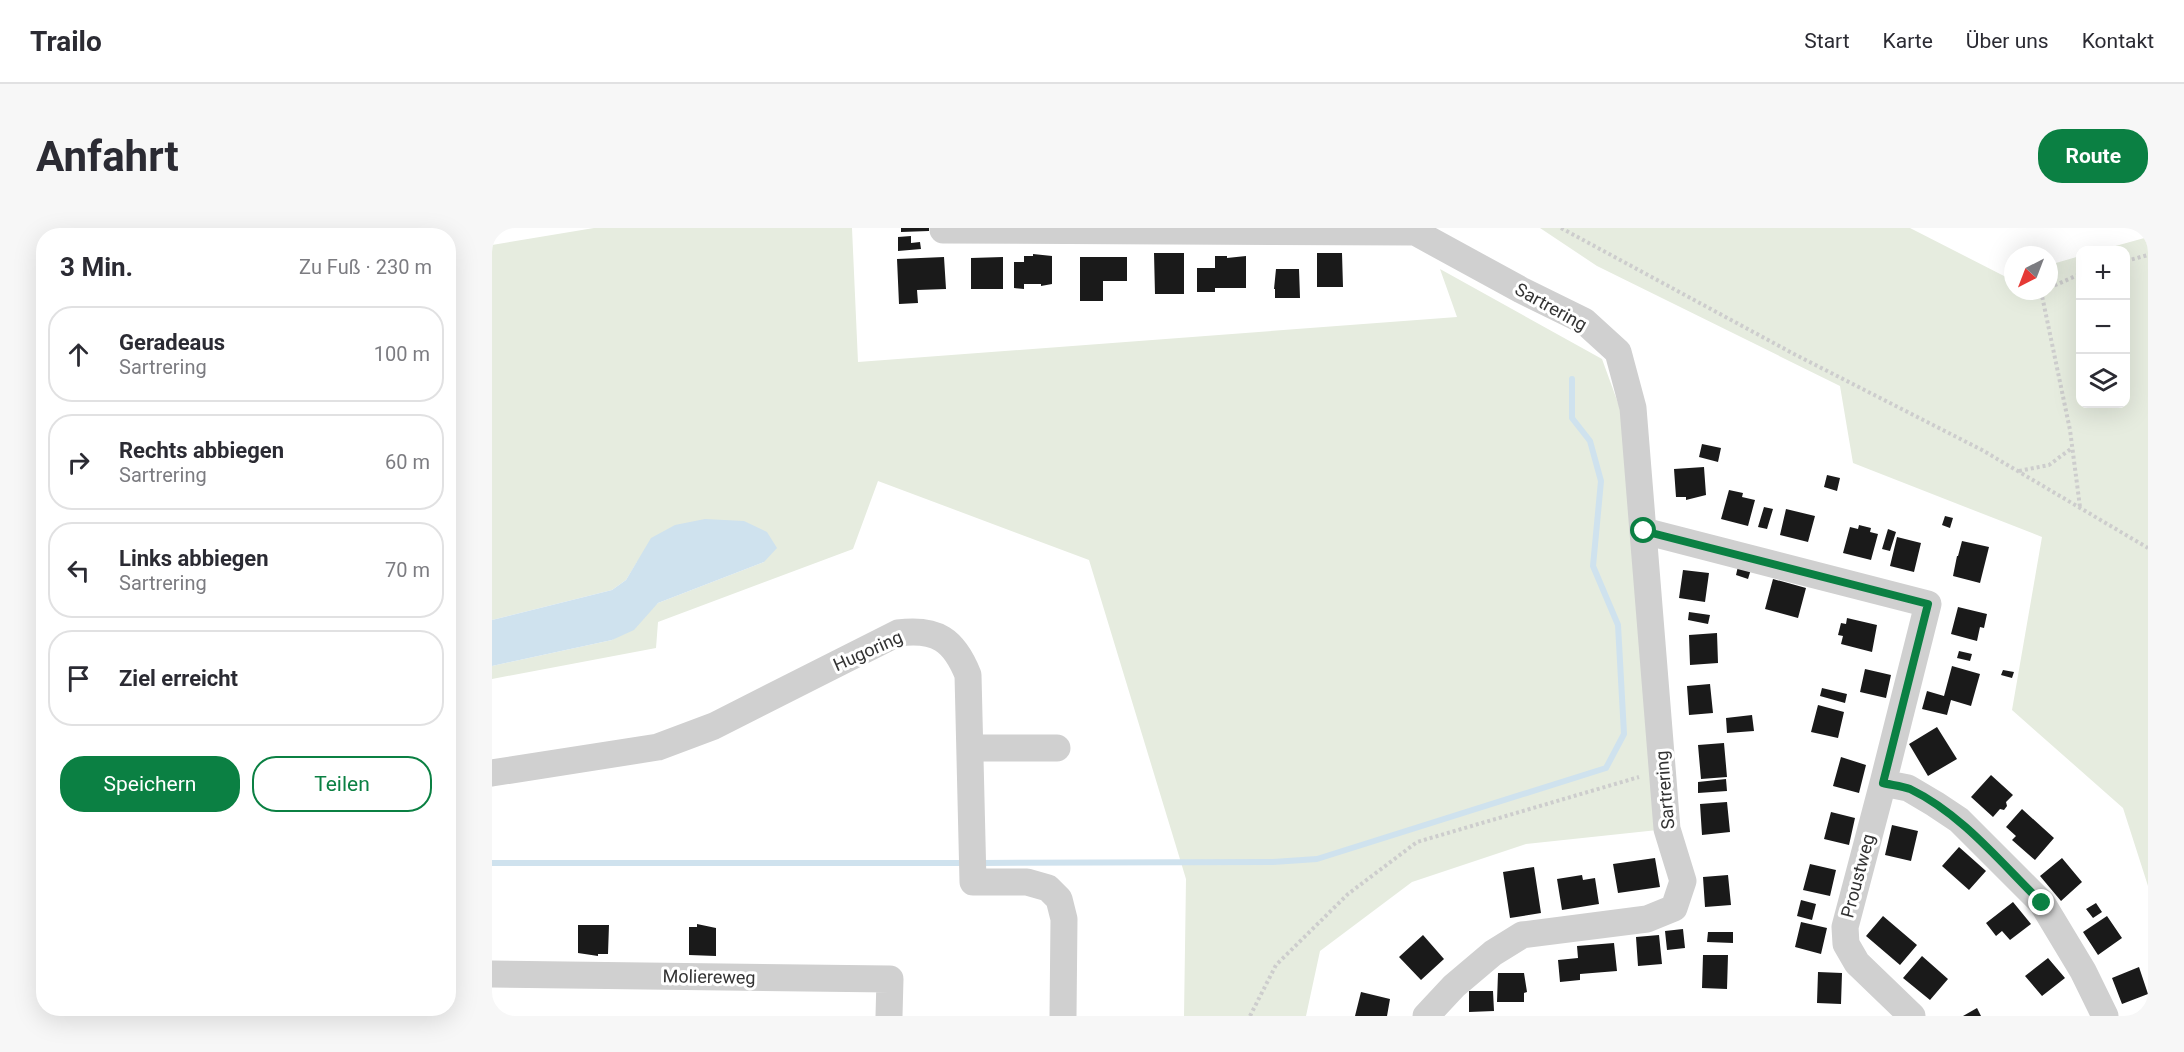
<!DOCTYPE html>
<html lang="de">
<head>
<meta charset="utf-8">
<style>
	body { margin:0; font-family:Roboto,sans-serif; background:#f7f7f7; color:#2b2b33 }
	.controls { position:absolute; right:18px; top:18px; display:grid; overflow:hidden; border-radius:12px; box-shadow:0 6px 24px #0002 }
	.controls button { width:54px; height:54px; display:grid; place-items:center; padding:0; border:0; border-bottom:2px solid #e1e1e2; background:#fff; color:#2b2b33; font:30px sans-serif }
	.compass { position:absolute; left:1512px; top:18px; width:54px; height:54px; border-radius:50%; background:#fff; box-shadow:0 6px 24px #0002; rotate:222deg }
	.stop { position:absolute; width:18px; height:18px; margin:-14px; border:4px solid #0b8043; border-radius:50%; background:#fff }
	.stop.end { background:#0b8043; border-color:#fff; box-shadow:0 2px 6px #0008 }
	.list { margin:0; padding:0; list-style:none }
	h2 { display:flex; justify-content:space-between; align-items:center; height:78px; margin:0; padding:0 24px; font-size:26px }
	h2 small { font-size:20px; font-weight:400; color:#7c7c81 }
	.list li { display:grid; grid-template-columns:39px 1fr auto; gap:18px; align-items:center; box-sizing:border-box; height:96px; margin:0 12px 12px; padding:0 12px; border:2px solid #e1e1e2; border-radius:24px }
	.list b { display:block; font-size:22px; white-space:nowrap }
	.list p { margin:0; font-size:20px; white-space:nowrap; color:#7c7c81 }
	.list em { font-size:20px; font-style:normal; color:#7c7c81 }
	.actions { display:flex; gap:12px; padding:18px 24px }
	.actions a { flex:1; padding:14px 0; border:2px solid #0b8043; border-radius:24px; text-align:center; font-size:21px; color:#0b8043 }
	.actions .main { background:#0b8043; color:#fff }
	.icon { flex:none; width:33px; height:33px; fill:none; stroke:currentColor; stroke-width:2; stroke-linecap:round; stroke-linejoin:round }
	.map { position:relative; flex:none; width:1656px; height:788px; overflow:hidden; border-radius:24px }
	header { display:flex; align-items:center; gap:36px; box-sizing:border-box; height:84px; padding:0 30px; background:#fff; border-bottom:2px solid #e1e1e2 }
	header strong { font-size:28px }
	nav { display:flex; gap:33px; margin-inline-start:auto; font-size:21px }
	.intro { display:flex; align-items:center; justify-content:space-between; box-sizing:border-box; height:144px; padding:0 36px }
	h1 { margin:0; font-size:42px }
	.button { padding:15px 27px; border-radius:24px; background:#0b8043; color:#fff; font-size:21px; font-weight:700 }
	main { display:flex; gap:36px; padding:0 36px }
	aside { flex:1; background:#fff; border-radius:24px; box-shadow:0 6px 24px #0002 }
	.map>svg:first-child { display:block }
	.green { fill:#e6ecdf }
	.water { fill:#cfe2ee }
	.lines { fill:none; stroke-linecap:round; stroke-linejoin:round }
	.stream { stroke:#cfe2ee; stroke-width:6 }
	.building { fill:#1a1a1a }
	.path { stroke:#cdcdcd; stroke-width:4; stroke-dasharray:3 3; stroke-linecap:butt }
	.minor { stroke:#d0d0d0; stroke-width:27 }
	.route { stroke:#0b8043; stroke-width:8 }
	.labels { text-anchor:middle; stroke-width:6; stroke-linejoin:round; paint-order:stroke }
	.street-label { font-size:18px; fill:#333; stroke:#fff }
</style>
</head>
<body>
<header>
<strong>Trailo</strong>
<nav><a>Start</a><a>Karte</a><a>Über uns</a><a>Kontakt</a></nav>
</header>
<div class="intro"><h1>Anfahrt</h1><a class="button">Route</a></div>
<main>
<aside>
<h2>3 Min.<small>Zu Fuß · 230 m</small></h2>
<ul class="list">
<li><svg class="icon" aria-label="ahead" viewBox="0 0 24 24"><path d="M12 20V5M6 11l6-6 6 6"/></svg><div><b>Geradeaus</b><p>Sartrering</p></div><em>100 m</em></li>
<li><svg class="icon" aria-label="right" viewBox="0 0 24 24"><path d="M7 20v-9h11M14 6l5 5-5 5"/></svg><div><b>Rechts abbiegen</b><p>Sartrering</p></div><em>60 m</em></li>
<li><svg class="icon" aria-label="left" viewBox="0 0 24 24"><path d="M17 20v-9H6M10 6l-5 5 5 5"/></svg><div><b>Links abbiegen</b><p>Sartrering</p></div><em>70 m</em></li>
<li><svg class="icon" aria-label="arrive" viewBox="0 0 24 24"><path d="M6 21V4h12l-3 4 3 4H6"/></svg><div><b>Ziel erreicht</b></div></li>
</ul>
<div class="actions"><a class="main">Speichern</a><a>Teilen</a></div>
</aside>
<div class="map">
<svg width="1656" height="788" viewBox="0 0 1656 788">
	<rect width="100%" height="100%" fill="#fff"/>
	<!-- green -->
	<path class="green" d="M 102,0 L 360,0 L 366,134 L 965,89 L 948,41 L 1110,131 L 1134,197 L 1175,601 L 1034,616 L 920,654 L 828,723 L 814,788 L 692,788 L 694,651 L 597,332 L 386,253 L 361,321 L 166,394 L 164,420 L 0,451 L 0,438 L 120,412 L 166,375 L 272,334 L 145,334 L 134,352 L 120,362 L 0,392 L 0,17 Z
		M 1048,0 L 1418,0 L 1514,49 L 1521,47 L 1521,63 L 1557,63 L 1557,37 L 1588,28 L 1588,176 L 1634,176 L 1634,22 L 1609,22 L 1656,9 L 1656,658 L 1631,580 L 1520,482 L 1550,309 L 1361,235 L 1348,158 L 1105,38 Z"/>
	<!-- water -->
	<path class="water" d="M 213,291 L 252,293 L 275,304 L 285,320 L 272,334 L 166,375 L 142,402 L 120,412 L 0,438 L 0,392 L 120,362 L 134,352 L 159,310 L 183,297 Z"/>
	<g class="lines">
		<!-- stream -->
		<path class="stream" d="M 0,635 L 473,635
			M 487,635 L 781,634 L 825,631 L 1114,540 L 1132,506 L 1126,397 L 1101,338 L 1109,253 L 1098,213 L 1080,190 L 1080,151"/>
	</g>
	<!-- building -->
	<path class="building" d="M 409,0 L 437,0 L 437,3 L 409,4 Z
		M 419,8 L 419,15 L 428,14 L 429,21 L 406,23 L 406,9 Z
		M 662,25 L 692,25 L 692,66 L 663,66 Z
		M 825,25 L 850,25 L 851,59 L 825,59 Z
		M 541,26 L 560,28 L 560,56 L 549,58 L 549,56 L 532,56 L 532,61 L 522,60 L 522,34 L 532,34 L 532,28 L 541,28 Z
		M 723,28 L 735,28 L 735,30 L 754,28 L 754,60 L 723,60 L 723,64 L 705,64 L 705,40 L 723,40 Z
		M 452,29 L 454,61 L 425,62 L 426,75 L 407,76 L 405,31 Z
		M 511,29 L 511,61 L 479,61 L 479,30 Z
		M 588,29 L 635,29 L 635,53 L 611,53 L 611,73 L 588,73 Z
		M 784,41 L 807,41 L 808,70 L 783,70 L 783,61 L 782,61 Z
		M 1210,216 L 1229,220 L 1226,234 L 1207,229 Z
		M 1212,239 L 1214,267 L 1194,272 L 1194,269 L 1184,269 L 1182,241 Z
		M 1335,247 L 1348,250 L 1345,263 L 1332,259 Z
		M 1237,262 L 1251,265 L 1250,269 L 1263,272 L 1256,298 L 1229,291 Z
		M 1272,279 L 1281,281 L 1275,301 L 1266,299 Z
		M 1294,281 L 1323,288 L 1316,314 L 1288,307 Z
		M 1453,288 L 1461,290 L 1458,300 L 1450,297 Z
		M 1367,297 L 1379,300 L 1378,304 L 1386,306 L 1379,332 L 1351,325 L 1358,299 L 1366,301 Z
		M 1396,301 L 1404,304 L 1398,323 L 1390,321 Z
		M 1405,309 L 1429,315 L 1422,344 L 1398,338 Z
		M 1470,313 L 1497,319 L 1488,355 L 1461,348 L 1465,328 L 1466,328 Z
		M 1247,334 L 1260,338 L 1256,351 L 1244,347 Z
		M 1191,342 L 1217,345 L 1213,374 L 1187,370 Z
		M 1281,351 L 1314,360 L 1306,390 L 1273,381 Z
		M 1466,379 L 1495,386 L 1492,400 L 1488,399 L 1485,413 L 1459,406 Z
		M 1197,384 L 1218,387 L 1216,396 L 1196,392 Z
		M 1355,390 L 1385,397 L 1380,424 L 1349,416 L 1351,408 L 1346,407 L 1349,395 L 1354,396 Z
		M 1225,405 L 1226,435 L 1198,437 L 1197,407 Z
		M 1467,423 L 1480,426 L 1478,433 L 1465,430 Z
		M 1460,438 L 1488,446 L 1479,478 L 1459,472 L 1455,487 L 1430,481 L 1435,463 L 1452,468 Z
		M 1373,441 L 1399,447 L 1394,470 L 1368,464 Z
		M 1511,442 L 1522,444 L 1520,450 L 1509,447 Z
		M 1218,456 L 1221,485 L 1197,487 L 1195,458 Z
		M 1330,460 L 1355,466 L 1353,475 L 1328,468 Z
		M 1326,477 L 1352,484 L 1346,510 L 1319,504 Z
		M 1260,487 L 1262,503 L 1235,505 L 1234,490 Z
		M 1445,499 L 1465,531 L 1436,548 L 1417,516 Z
		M 1232,515 L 1235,549 L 1209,551 L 1206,517 Z
		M 1349,529 L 1374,537 L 1367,565 L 1341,558 Z
		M 1499,547 L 1521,567 L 1514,574 L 1515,578 L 1512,582 L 1508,581 L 1501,589 L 1479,569 Z
		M 1234,551 L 1235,563 L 1206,565 L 1206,554 Z
		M 1235,574 L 1238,604 L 1210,607 L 1208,576 Z
		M 1530,581 L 1562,610 L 1543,632 L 1520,612 L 1524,608 L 1514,599 Z
		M 1339,584 L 1363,590 L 1357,617 L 1332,611 Z
		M 1400,597 L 1426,603 L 1419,633 L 1393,627 Z
		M 1467,619 L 1494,643 L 1477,662 L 1450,638 Z
		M 1163,630 L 1168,659 L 1126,665 L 1121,636 Z
		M 1570,630 L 1590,654 L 1569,673 L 1548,648 Z
		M 1318,636 L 1344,642 L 1338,668 L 1311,662 Z
		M 1042,639 L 1049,685 L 1018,690 L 1011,644 Z
		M 1090,647 L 1091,652 L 1103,650 L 1107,676 L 1070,682 L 1065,651 Z
		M 1236,647 L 1239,677 L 1213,679 L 1211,649 Z
		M 1309,672 L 1324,676 L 1320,692 L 1305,688 Z
		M 1521,674 L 1539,696 L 1518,712 L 1510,703 L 1504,708 L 1494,695 Z
		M 1604,675 L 1610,684 L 1601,690 L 1594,681 Z
		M 1391,688 L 1425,717 L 1408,737 L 1374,708 Z
		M 1615,688 L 1630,710 L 1606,727 L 1591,704 Z
		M 1309,694 L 1335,700 L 1329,726 L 1303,719 Z
		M 205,696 L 224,700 L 224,728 L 197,727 L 197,699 L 205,699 Z
		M 86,697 L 117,697 L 116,726 L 106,726 L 106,728 L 86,725 Z
		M 1191,701 L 1193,720 L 1175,722 L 1173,703 Z
		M 1216,704 L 1241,704 L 1241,715 L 1215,714 Z
		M 931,707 L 952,731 L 929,752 L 907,729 Z
		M 1167,707 L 1170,736 L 1146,738 L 1144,709 Z
		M 1122,715 L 1125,743 L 1088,746 L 1088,752 L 1068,754 L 1066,732 L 1086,730 L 1085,718 Z
		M 1211,727 L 1236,727 L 1235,761 L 1210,760 Z
		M 1430,728 L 1456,751 L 1438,772 L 1411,750 Z
		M 1556,730 L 1573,750 L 1550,768 L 1533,748 Z
		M 1647,739 L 1656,766 L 1630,776 L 1620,750 Z
		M 1326,744 L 1350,745 L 1349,776 L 1325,775 Z
		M 1006,745 L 1032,745 L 1035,764 L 1032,765 L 1032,774 L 1005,774 Z
		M 977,763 L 1001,763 L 1002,783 L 977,784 Z
		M 869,764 L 898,771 L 895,788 L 863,788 Z
		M 1485,780 L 1489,788 L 1471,788 Z"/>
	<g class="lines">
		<!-- path -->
		<path class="path" d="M 1069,0 L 1302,126 L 1490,222 L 1656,320
			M 1634,33 L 1656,27
			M 1557,60 L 1588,46
			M 1549,63 L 1578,202 L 1588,279
			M 1527,243 L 1557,237 L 1580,220
			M 758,788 L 784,737 L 856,666 L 925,614 L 1147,549"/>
		<!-- minor -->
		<path class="minor" d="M 451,0 L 451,2 L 923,4 L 1029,62 L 1092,93 L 1126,124 L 1141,180 L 1175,601 L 1191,653 L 1182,680 L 1155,691 L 1030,707 L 1001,725 L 962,758 L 934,788
			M 1152,303 L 1436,376 L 1391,555 L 1416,560 L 1443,576 L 1467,592 L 1550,675 L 1591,743 L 1613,788
			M 479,520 L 565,520
			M 0,545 L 166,519 L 222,498 L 406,405 C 445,400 462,412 476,447 L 481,654 L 535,654 L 556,660 L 567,671 L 572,691 L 571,788
			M 1391,555 L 1353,699 L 1354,716 L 1365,735 L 1420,788
			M 0,746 L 398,751 L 397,788"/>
	</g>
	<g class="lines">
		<!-- route -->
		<path class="route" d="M 1152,303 L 1436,376 L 1391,555 C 1399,557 1410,558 1418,561 C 1470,586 1509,635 1550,675"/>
	</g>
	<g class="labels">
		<!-- street labels -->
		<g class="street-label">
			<text transform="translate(1059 79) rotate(29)" y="6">Sartrering</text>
			<text transform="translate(376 423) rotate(-24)" y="6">Hugoring</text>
			<text transform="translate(1173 562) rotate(-95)" y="6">Sartrering</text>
			<text transform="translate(1366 648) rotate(-75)" y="6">Proustweg</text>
			<text transform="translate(217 749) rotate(1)" y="6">Moliereweg</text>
		</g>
	</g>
</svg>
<div class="controls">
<button>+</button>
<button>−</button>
<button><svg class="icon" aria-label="layers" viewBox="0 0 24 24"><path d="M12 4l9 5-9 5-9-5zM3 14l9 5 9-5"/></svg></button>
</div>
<svg class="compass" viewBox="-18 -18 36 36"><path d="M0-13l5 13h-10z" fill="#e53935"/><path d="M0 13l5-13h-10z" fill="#7c7c81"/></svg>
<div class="stop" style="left:1152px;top:303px"></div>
<div class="stop end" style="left:1550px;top:675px"></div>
</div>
</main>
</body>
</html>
